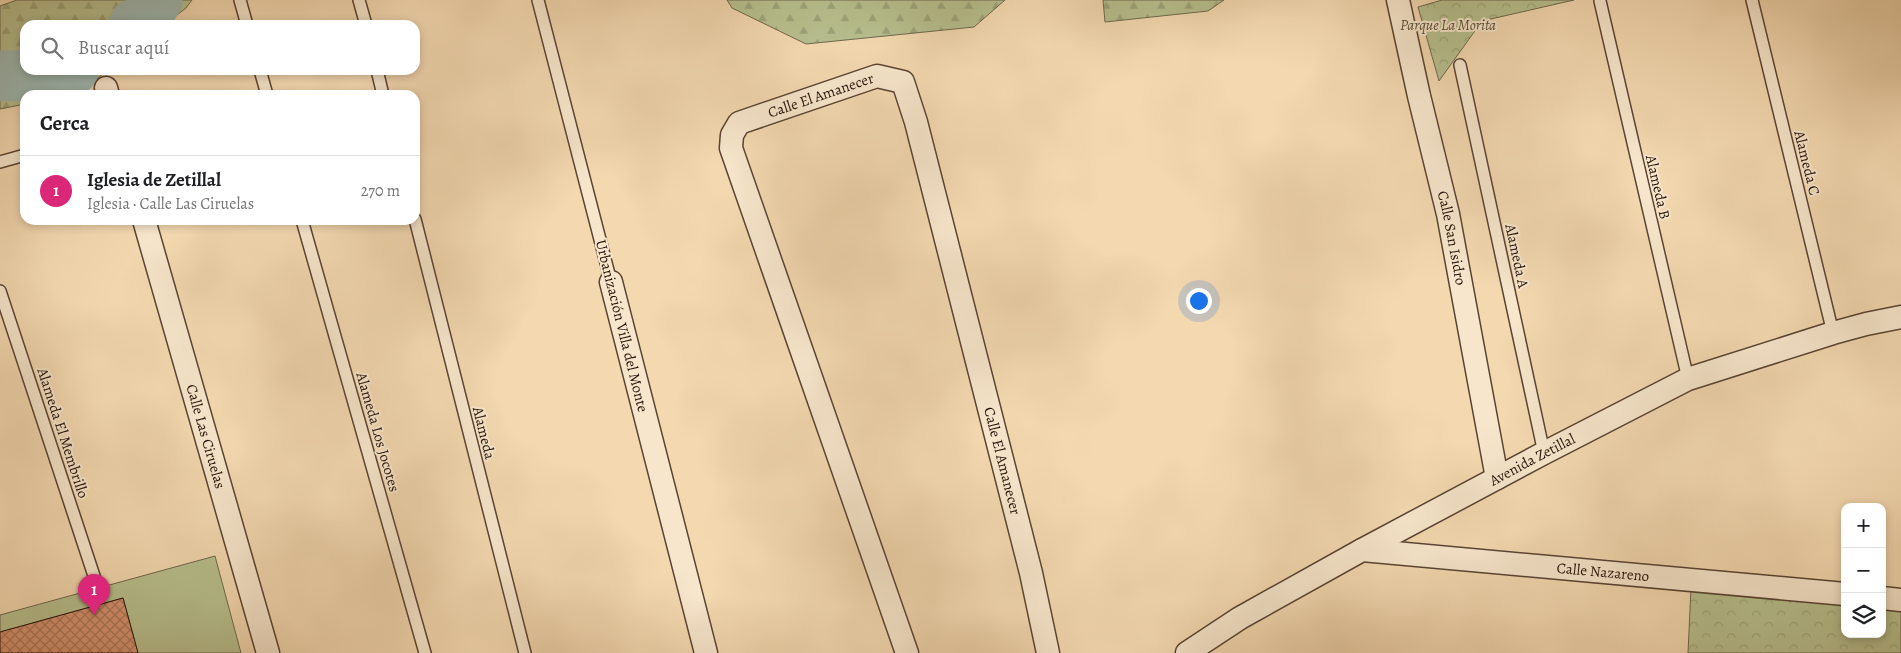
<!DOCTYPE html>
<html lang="es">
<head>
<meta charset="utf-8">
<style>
	body { margin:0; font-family:Alegreya,serif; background:#f2f2f2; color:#202124 }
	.controls { position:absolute; right:15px; bottom:15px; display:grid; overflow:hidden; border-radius:10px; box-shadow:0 2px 8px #0003 }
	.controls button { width:45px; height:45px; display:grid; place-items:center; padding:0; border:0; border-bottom:1px solid #e0e0e0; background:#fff; color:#202124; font:25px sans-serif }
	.you { position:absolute; left:1198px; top:300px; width:18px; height:18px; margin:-12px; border:4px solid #fff; border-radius:50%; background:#1a73e8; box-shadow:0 0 0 8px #1a73e833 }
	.badge { display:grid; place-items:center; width:32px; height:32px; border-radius:50%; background:#db2777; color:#fff; font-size:16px; font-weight:700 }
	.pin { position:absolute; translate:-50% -41px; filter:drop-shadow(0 1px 2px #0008) }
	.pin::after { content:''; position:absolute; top:26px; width:18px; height:15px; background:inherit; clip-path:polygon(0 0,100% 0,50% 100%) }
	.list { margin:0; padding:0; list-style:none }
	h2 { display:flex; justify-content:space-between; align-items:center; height:65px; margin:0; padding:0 20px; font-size:21px }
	h2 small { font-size:16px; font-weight:400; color:#757577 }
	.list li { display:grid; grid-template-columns:32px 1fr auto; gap:15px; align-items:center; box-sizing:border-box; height:70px; padding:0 20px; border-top:1px solid #e0e0e0 }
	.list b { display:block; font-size:19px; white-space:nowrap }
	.list p { margin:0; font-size:16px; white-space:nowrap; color:#757577 }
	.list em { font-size:16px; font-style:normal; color:#757577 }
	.icon { flex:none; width:28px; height:28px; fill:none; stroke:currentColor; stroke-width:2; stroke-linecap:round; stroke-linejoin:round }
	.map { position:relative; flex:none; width:1901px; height:653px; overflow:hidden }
	.search { position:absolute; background:#fff; box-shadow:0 2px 8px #0003; left:20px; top:20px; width:400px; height:55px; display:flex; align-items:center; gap:12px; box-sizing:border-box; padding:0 18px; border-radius:15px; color:#757577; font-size:19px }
	.panel { position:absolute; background:#fff; box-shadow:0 2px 8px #0003; left:20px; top:90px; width:400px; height:135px; border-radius:15px }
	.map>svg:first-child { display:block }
	.forest { fill:url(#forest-firs); stroke:#6e694c }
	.park { fill:url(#park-crowns); stroke:#6e694c }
	.garden { fill:#b7bf8e; stroke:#6e694c }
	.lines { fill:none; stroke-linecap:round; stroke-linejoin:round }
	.river { stroke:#9db8b2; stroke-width:51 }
	.building { fill:url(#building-cross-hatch); stroke:#261309 }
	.lane-casing { stroke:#594433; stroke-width:14 }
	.street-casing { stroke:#594433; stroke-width:25 }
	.lane { stroke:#f7e6cc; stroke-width:11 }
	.street { stroke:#f7e6cc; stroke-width:22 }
	.labels { text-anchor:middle; stroke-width:4; stroke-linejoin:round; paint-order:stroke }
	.park-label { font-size:15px; font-style:italic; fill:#594f38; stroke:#f7e6cc }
	.street-label { font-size:15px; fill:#261309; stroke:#f7e6cc }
</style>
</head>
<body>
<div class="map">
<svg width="1901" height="653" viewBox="0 0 1901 653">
	<defs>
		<pattern id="forest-firs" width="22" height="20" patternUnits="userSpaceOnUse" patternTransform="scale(1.25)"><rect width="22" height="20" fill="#b7bf8e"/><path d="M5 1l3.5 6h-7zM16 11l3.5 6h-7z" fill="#9da379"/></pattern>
		<pattern id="park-crowns" width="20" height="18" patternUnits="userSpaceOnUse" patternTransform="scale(1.25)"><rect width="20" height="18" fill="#b7bf8e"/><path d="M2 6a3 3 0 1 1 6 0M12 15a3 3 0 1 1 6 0" fill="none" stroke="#9da379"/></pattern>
		<pattern id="building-cross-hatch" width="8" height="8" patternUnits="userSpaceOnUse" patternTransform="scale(1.25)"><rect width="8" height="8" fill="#d49270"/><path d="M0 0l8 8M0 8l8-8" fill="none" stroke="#ac765a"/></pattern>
	</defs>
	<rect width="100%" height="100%" fill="#f3d8b0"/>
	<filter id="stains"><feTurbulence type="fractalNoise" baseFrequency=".004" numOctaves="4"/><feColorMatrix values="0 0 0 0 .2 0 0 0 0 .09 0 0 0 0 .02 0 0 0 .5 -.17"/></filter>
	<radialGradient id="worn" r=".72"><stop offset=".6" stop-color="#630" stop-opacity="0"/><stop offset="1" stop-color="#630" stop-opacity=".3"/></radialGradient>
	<!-- forest -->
	<path class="forest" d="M 17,0 L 192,0 L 186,8 L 164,25 L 25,25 L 25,70 L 108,70 L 79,93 L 69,95 L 25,95 L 25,104 L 0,109 L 0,6 Z
		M 727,0 L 1005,0 L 974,27 L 806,44 L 732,8 Z
		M 1103,0 L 1224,0 L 1208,11 L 1105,22 Z"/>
	<!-- park -->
	<path class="park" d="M 1442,0 L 1574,0 L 1482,21 L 1439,81 L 1418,7 Z
		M 1691,587 L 1845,603 L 1845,634 L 1882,634 L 1882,607 L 1901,609 L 1901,653 L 1688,653 Z"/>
	<!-- garden -->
	<path class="garden" d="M 215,556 L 241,653 L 138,653 L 123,598 L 0,632 L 0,615 Z"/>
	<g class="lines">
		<!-- river -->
		<path class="river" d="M 134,25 L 146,17 L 157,0
			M 0,76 L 66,75 L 73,70"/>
	</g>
	<!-- building -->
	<path class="building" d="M 123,598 L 138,653 L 0,653 L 0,632 Z"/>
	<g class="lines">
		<!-- lane casing -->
		<g class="lane-casing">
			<path id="lane" d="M 240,0 L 247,25
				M 359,0 L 366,25
				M 538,0 L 611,282
				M 1752,0 L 1833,333
				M 1600,1 L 1688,379
				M 1460,65 L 1544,453
				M 260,70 L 267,95
				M 377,70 L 383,95
				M 0,162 L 25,155
				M 415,219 L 525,653
				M 302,220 L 425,653
				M 0,291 L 97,585"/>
		</g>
		<!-- street casing -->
		<g class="street-casing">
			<g id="street">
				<path id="s1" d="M 1398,0 L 1419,96 L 1448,214 L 1497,478"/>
				<path d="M 106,88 L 108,95"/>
				<path id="s2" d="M 144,220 L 268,653"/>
				<path d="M 611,282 L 706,653"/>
				<path id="s3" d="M 1362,550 L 1845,594"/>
				<path d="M 1882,598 L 1901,600"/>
				<path id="s4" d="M 907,653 L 731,148 L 732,135 L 739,123 L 877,76 L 903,82 L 916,122 L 1031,573 L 1048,653"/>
				<path id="s5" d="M 1187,653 L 1240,618 L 1362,550 L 1544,453 L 1688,379 L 1833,333 L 1866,324 L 1901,317"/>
			</g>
		</g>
		<!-- lane -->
		<use href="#lane" class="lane"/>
		<!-- street -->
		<use href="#street" class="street"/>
	</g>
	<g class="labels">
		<!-- park labels -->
		<g class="park-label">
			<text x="1448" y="30">Parque La Morita</text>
		</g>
		<!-- street labels -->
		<g class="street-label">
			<text dy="5" stroke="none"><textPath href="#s4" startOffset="648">Calle El Amanecer</textPath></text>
			<text transform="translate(1807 163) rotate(76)" y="5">Alameda C</text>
			<text transform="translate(1658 187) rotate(77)" y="5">Alameda B</text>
			<text dy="5" stroke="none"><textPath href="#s1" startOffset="244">Calle San Isidro</textPath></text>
			<text transform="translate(1517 256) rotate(78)" y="5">Alameda A</text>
			<text transform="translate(622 326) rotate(76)" y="5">Urbanización Villa del Monte</text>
			<text transform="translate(378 432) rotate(74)" y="5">Alameda Los Jocotes</text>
			<text transform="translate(63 433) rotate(72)" y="5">Alameda El Membrillo</text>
			<text transform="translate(484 433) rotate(76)" y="5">Alameda</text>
			<text dy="5" stroke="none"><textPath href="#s2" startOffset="225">Calle Las Ciruelas</textPath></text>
			<text dy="5" stroke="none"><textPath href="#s5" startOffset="396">Avenida Zetillal</textPath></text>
			<text dy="5" stroke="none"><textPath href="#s4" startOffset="1126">Calle El Amanecer</textPath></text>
			<text dy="5" stroke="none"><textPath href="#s3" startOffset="242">Calle Nazareno</textPath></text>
		</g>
	</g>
	<rect width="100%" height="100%" filter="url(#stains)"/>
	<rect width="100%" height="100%" fill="url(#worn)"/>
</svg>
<div class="controls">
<button>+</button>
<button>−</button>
<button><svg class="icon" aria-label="layers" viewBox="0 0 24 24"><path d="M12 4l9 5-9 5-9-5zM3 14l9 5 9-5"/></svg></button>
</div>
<div class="you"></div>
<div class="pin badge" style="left:94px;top:615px">1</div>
<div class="search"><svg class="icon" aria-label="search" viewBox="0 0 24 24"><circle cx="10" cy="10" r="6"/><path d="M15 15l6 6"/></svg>Buscar aquí</div>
<section class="panel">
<h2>Cerca<small></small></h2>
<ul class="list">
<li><span class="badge">1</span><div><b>Iglesia de Zetillal</b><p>Iglesia · Calle Las Ciruelas</p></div><em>270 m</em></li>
</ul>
</section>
</div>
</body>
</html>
